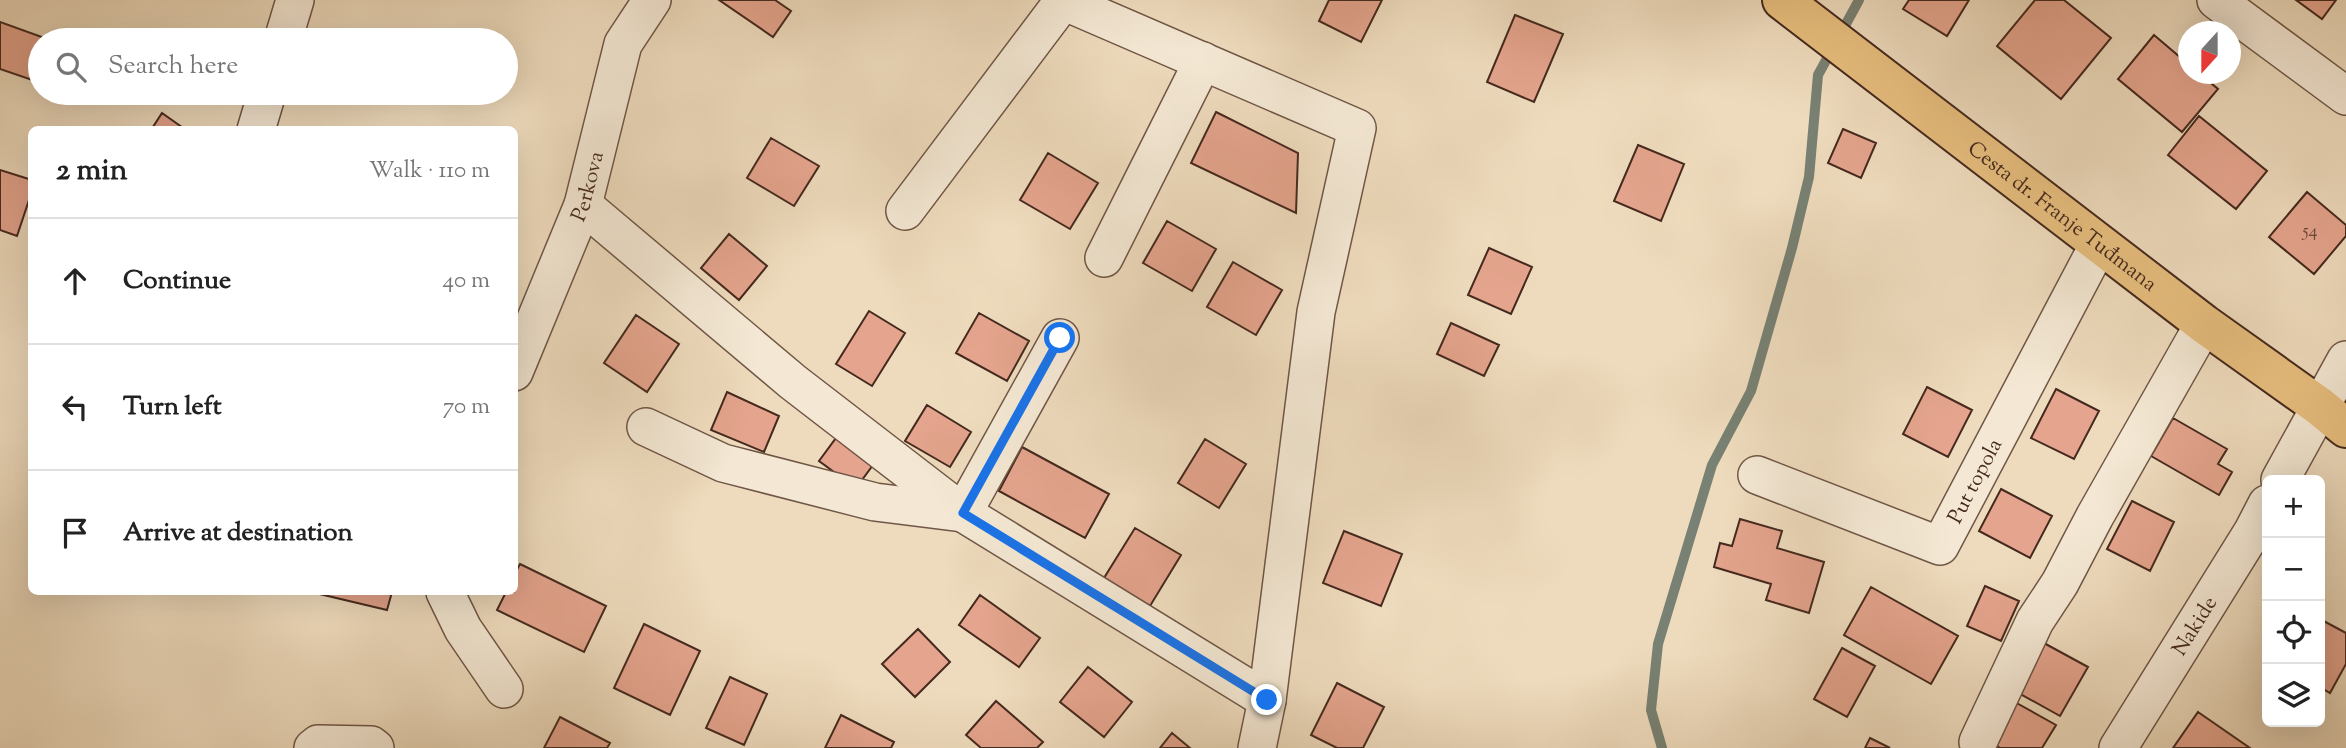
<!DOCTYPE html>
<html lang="en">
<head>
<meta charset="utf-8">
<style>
	body { margin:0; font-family:"Sorts Mill Goudy",serif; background:#f2f2f2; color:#222 }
	.controls { position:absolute; right:21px; bottom:21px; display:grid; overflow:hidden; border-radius:10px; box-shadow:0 7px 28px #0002 }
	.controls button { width:63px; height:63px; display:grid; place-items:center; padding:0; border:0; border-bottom:2px solid #e0e0e0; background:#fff; color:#222; font:35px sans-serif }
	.compass { position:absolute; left:2178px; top:21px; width:63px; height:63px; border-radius:50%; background:#fff; box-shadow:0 7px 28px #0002; rotate:201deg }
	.stop { position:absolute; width:21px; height:21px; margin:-16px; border:5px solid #1a73e8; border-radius:50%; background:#fff }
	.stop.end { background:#1a73e8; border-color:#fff; box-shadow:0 2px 7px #0008 }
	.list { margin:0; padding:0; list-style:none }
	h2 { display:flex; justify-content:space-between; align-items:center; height:91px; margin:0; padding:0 28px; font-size:30px }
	h2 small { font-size:23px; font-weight:400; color:#767676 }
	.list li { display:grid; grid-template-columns:46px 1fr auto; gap:21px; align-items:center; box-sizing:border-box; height:126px; padding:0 28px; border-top:2px solid #e0e0e0 }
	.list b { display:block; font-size:26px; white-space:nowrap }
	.list em { font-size:23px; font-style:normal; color:#767676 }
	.icon { flex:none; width:38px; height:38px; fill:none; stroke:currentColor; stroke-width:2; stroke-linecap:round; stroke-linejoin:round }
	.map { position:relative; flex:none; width:2346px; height:748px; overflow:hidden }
	.search { position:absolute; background:#fff; box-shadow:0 7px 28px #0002; left:28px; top:28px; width:490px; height:77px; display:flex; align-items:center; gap:18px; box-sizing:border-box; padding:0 24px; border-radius:38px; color:#767676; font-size:26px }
	.panel { position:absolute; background:#fff; box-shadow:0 7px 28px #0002; left:28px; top:126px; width:490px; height:469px; border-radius:10px }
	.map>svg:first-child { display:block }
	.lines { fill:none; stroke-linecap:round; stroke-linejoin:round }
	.stream { stroke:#788173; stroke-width:10 }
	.building { fill:#e4a48d; stroke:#45291e; stroke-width:2 }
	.minor-casing { stroke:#6f5646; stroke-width:40 }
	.major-casing { stroke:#45291e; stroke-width:42 }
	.minor { stroke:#f4e8d4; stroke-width:37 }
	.major { stroke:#e7be7e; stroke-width:38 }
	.route { stroke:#1a73e8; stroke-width:9 }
	.labels { text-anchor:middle; stroke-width:5; stroke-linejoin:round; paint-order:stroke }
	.number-label { font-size:18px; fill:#6d483a }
	.street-label { font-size:21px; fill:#45291e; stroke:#f4e8d4 }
</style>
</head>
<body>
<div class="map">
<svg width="2346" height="748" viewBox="0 0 2346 748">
	<rect width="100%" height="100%" fill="#eedbbd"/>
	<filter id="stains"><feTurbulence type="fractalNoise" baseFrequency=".00286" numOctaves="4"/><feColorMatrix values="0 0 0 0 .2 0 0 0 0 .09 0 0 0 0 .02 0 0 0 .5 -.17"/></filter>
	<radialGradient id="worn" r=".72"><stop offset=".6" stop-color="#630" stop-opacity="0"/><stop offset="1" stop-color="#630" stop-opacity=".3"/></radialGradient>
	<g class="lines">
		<!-- stream -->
		<path class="stream" d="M 1662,748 L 1651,710 L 1658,644 L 1712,465 L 1751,391 L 1792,248 L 1809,177 L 1818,75 L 1859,0"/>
	</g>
	<!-- building -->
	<path class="building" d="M 719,0 L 775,0 L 791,11 L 773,37 Z
		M 1329,0 L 1382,0 L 1361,42 L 1319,21 Z
		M 1909,0 L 1969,0 L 1947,36 L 1903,9 Z
		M 2035,0 L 2064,0 L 2111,38 L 2061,99 L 1997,46 Z
		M 2296,0 L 2336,0 L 2322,19 Z
		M 1515,15 L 1563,34 L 1534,102 L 1487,82 Z
		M 0,22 L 50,40 L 40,40 L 40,75 L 38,82 L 0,69 Z
		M 2154,35 L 2188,64 L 2188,74 L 2200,74 L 2218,89 L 2182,132 L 2118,79 Z
		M 199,93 L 231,93 L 228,103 Z
		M 1216,112 L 1298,153 L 1296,213 L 1191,163 Z
		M 162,113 L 186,130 L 151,130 Z
		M 2199,116 L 2267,171 L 2236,209 L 2168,155 Z
		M 1843,129 L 1876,143 L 1861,178 L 1828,163 Z
		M 771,138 L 819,166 L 794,206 L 747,178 Z
		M 1638,145 L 1684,164 L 1661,221 L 1614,201 Z
		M 1048,153 L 1098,183 L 1070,229 L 1020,200 Z
		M 0,170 L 32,180 L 32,191 L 17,236 L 0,230 Z
		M 2307,192 L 2346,225 L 2346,236 L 2314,274 L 2269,237 Z
		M 1167,221 L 1216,249 L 1192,291 L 1143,263 Z
		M 729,234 L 767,266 L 739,300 L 701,268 Z
		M 1489,248 L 1532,267 L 1511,314 L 1468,295 Z
		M 1233,262 L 1282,290 L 1256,335 L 1207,307 Z
		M 869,311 L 905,333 L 872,386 L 836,364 Z
		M 979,313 L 1029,341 L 1007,381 L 956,353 Z
		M 636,315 L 679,344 L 647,392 L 604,363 Z
		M 1451,323 L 1499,345 L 1484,376 L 1437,354 Z
		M 1927,387 L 1972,410 L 1948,457 L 1903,434 Z
		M 2056,389 L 2099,411 L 2074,459 L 2031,438 Z
		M 727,392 L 779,416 L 764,452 L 711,430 Z
		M 927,405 L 971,432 L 950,467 L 905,441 Z
		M 2173,418 L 2227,449 L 2218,464 L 2232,472 L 2219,495 L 2151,456 Z
		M 836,438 L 873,465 L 856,488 L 819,461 Z
		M 1205,439 L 1246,464 L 1219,508 L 1178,483 Z
		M 1022,447 L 1109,494 L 1085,538 L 999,491 Z
		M 2001,489 L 2052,516 L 2030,558 L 1979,531 Z
		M 2132,501 L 2174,522 L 2150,571 L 2107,549 Z
		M 1740,519 L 1782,531 L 1777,548 L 1824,562 L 1809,613 L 1766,600 L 1771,584 L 1714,567 L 1720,543 L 1732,546 Z
		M 1135,528 L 1181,555 L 1150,606 L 1104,578 Z
		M 1344,531 L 1402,554 L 1381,606 L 1323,583 Z
		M 520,564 L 606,606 L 584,652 L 497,610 L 506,592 L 514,592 L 514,575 Z
		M 1985,586 L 2019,601 L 2001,641 L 1967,626 Z
		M 1871,587 L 1958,636 L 1931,684 L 1844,635 Z
		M 311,592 L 392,592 L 387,610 Z
		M 980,595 L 1040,638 L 1019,667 L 959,625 Z
		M 2320,619 L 2346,633 L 2346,664 L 2330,693 L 2320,687 Z
		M 644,624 L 700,651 L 670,715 L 614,688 Z
		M 918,629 L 950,662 L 915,697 L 882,664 Z
		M 2042,642 L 2088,667 L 2060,716 L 2015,691 Z
		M 1842,648 L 1875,666 L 1847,717 L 1814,699 Z
		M 1088,667 L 1132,702 L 1104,737 L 1060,702 Z
		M 730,677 L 767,694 L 744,745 L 706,728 Z
		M 1337,683 L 1384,707 L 1363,748 L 1337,748 L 1311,735 Z
		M 996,701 L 1043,742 L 1037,748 L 981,748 L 966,735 Z
		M 2013,701 L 2056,725 L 2042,748 L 2000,748 L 1989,742 Z
		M 2198,712 L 2250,748 L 2173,748 Z
		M 841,715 L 894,742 L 891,748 L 825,748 Z
		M 560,717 L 610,743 L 607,748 L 544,748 Z
		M 1172,733 L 1190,748 L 1160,748 Z
		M 1870,738 L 1890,748 L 1865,748 Z"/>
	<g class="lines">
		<!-- minor casing -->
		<g class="minor-casing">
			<g id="minor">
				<path d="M 2216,0 L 2346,96"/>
				<path d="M 1063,1 L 1357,128 L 1316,312 L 1267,700 L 1257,748"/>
				<path d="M 283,40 L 295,0"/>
				<path d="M 256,130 L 267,93"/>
				<path d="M 583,205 L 793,382 L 963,513 L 1267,700"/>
				<path d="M 905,211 L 1064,0"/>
				<path d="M 1104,258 L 1203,61"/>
				<path id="s1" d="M 514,372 L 583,205 L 623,44 L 652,0"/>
				<path d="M 646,427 L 723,463 L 875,502 L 963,513 L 1060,338"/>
				<path id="s2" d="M 1757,475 L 1940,546 L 2099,244"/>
				<path d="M 2280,480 L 2346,360"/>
				<path d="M 445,592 L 463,629 L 504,689"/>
				<path d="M 1978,742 L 2035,621 L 2060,583 L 2095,516 L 2204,324"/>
				<path d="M 313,748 L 318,744 L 371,745 L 375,748"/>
				<path id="s3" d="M 2118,748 L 2253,531 L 2267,504"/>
			</g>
		</g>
		<!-- major casing -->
		<g class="major-casing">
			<g id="major">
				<path id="s4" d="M 1782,0 L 2204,324 L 2319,406 L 2346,428"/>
			</g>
		</g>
		<!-- minor -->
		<use href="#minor" class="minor"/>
		<!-- major -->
		<use href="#major" class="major"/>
	</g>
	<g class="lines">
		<!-- route -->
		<path class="route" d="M 1060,338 L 963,513 L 1267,700"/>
	</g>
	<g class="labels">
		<!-- number labels -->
		<g class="number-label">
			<text x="2310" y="236">54</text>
		</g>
		<!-- street labels -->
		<g class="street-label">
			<text dy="7" stroke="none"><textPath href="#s1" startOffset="200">Perkova</textPath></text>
			<text dy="7" stroke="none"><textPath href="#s4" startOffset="354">Cesta dr. Franje Tuđmana</textPath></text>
			<text dy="7" stroke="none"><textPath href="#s2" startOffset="270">Put topola</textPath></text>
			<text dy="7" stroke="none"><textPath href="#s3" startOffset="144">Nakide</textPath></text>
		</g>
	</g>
	<rect width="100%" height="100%" filter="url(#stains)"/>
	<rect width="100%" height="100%" fill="url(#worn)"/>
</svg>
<div class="controls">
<button>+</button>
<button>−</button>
<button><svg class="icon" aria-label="locate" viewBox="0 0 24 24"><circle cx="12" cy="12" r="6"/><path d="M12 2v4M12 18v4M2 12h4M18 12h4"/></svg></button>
<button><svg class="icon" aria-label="layers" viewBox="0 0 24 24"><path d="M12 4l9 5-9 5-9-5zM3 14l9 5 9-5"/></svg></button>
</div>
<svg class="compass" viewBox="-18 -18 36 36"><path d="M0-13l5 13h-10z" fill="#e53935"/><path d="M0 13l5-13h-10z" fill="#767676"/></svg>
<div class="stop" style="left:1060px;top:338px"></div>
<div class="stop end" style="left:1267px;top:700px"></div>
<div class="search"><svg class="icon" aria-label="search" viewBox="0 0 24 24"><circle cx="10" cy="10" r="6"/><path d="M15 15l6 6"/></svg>Search here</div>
<section class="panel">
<h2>2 min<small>Walk · 110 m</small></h2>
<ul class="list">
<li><svg class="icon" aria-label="ahead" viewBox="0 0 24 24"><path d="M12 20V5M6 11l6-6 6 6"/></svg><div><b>Continue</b></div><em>40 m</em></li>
<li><svg class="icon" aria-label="left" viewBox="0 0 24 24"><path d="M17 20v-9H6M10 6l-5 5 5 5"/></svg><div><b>Turn left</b></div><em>70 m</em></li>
<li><svg class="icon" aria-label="arrive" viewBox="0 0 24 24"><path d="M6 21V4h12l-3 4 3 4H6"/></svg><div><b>Arrive at destination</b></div></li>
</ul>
</section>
</div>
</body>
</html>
